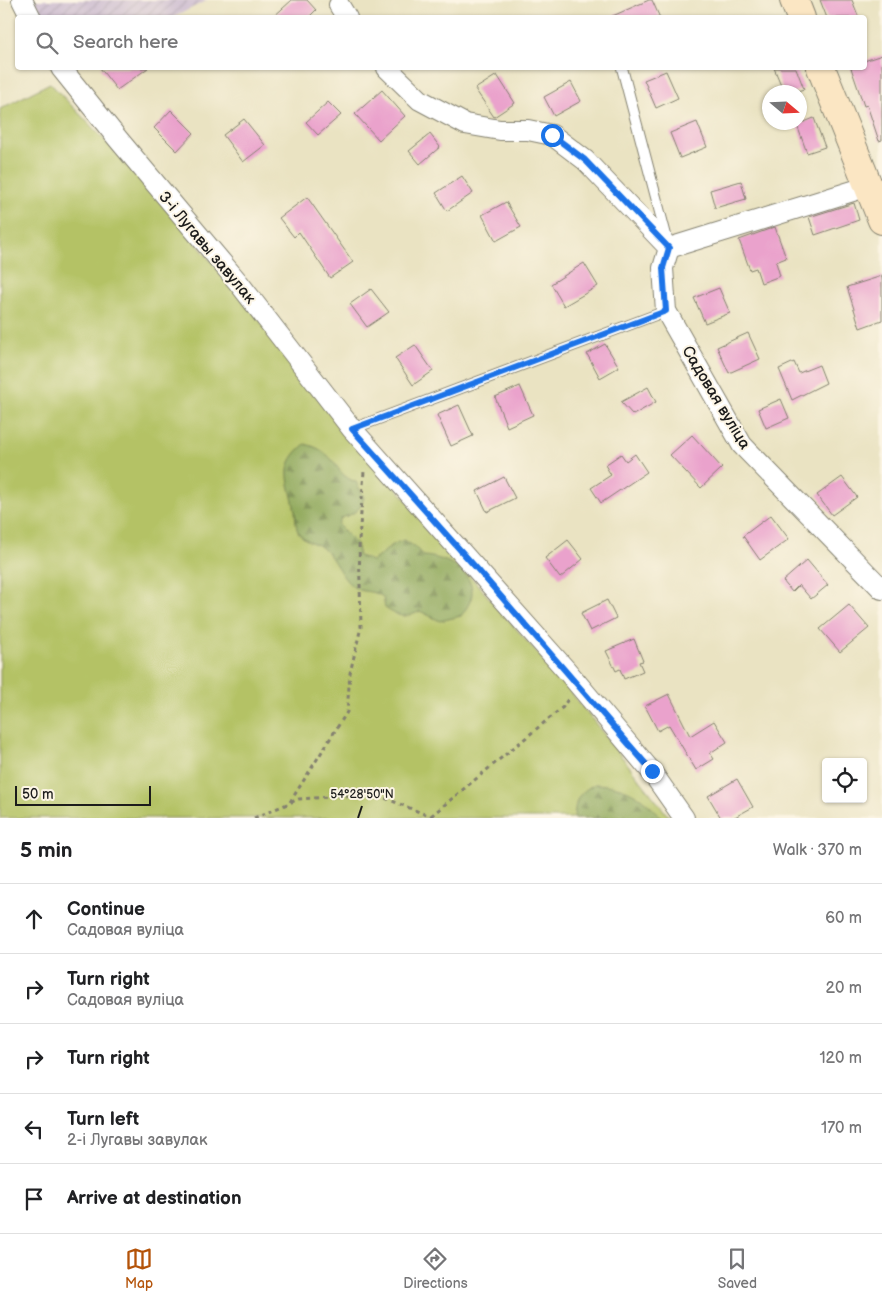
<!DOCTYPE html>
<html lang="en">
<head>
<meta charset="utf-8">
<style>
	body { margin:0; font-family:"Balsamiq Sans",sans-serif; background:#f2f2f2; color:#202124 }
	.controls { position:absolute; right:15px; bottom:15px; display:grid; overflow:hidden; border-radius:5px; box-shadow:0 1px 4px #0004 }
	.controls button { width:45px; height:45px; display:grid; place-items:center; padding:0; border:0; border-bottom:1px solid #e0e0e0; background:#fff; color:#202124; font:25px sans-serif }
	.compass { position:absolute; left:762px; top:85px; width:45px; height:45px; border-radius:50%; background:#fff; box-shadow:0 1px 4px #0004; rotate:109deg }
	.scale { position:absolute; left:15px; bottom:12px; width:136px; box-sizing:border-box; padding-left:5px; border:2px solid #1c1c1c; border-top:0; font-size:14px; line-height:18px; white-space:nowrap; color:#1c1c1c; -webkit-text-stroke:4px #fcf5e5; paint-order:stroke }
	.stop { position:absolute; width:15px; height:15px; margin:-11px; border:4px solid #1a73e8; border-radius:50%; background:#fff }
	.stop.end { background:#1a73e8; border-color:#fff; box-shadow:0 1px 5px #0008 }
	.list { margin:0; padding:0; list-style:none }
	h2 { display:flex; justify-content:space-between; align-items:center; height:65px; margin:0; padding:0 20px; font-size:21px }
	h2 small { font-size:16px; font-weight:400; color:#757577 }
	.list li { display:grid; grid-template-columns:32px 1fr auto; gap:15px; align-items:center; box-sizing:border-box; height:70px; padding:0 20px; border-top:1px solid #e0e0e0 }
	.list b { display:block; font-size:19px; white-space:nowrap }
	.list p { margin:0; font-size:16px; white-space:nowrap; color:#757577 }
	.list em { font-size:16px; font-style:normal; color:#757577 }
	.icon { flex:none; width:28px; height:28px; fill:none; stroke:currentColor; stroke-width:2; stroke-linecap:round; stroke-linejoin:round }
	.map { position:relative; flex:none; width:882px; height:818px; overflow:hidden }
	.search { position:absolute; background:#fff; box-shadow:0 1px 4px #0004; left:15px; right:15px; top:15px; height:55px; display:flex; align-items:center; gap:12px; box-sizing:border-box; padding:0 18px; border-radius:5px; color:#757577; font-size:19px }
	.sheet { height:415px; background:#fff }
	nav { display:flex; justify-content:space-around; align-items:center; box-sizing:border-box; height:70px; border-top:1px solid #e0e0e0; background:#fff; font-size:14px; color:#757577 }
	nav a { display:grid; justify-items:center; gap:2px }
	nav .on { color:#b45309 }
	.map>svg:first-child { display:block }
	.industrial { fill:url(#industrial-furrows) }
	.green { fill:#b4c265; stroke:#686f40 }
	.forest { fill:url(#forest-firs); stroke:#56623b }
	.building { fill:#eaa2cc }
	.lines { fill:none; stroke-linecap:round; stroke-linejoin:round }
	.lane-casing { stroke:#83806f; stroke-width:12 }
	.street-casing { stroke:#83806f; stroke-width:22 }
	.secondary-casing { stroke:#83806f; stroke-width:30 }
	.path { stroke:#83806f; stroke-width:3; stroke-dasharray:4 4; stroke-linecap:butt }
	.lane { stroke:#fff; stroke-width:10 }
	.street { stroke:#fff; stroke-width:20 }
	.secondary { stroke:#fbe6c3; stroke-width:28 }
	.route { stroke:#1a73e8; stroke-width:6 }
	.ticks { fill:none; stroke:#1c1c1c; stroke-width:2 }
	.labels { text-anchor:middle; stroke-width:4; stroke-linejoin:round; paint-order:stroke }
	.street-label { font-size:16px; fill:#1c1c1c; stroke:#fcf5e5 }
	.ticks-label { font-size:12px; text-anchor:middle; fill:#1c1c1c; stroke:#fcf5e5; stroke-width:4; stroke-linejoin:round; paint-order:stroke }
</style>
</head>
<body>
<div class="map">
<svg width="882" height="818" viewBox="0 0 882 818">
	<defs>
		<pattern id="industrial-furrows" width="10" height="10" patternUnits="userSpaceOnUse" patternTransform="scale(1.25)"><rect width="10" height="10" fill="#cebed1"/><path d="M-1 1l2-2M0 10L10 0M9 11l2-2" fill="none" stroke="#b0a3b3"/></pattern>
		<pattern id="forest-firs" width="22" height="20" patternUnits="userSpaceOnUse" patternTransform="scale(1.25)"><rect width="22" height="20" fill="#8fa85a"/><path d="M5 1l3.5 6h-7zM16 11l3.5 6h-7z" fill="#74884a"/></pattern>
	</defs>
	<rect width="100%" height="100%" fill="#fcf5e5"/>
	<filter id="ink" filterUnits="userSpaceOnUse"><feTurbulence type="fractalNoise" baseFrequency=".02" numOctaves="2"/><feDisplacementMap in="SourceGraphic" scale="10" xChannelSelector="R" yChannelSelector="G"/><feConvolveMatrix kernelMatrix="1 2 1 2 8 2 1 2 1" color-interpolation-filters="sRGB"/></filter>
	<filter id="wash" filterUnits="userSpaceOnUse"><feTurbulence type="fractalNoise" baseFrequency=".0096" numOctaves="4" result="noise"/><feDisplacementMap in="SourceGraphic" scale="20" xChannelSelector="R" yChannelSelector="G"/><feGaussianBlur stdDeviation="1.12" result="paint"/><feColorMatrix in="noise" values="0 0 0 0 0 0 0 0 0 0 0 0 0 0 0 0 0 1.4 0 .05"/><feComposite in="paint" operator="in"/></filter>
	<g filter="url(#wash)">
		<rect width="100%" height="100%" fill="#eae3c2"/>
		<!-- industrial -->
		<path class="industrial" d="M 32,0 L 208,0 L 172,18 L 45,17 Z"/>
		<!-- green -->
		<path class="green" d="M 50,83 L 156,194 L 450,553 L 566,686 L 670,818 L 0,818 L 0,109 Z"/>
		<!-- forest -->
		<path class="forest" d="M 305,444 C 339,452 332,474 356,482 L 364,497 C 361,510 354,514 341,518 L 338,525 L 356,543 L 359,556 L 372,561 C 386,553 387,545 404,540 L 415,547 L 423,556 C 442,557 471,568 472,592 C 472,601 466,609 461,616 L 440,621 L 420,611 C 406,619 398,617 385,608 L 383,597 C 373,589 362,594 352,586 C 340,576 335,559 324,549 C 315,542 301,541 297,529 C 295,522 296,513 294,506 C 288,477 280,465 305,444 Z
			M 595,784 C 628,786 640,795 662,818 L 574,818 C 576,798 577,794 595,784 Z"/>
		<g id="blocks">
			<!-- building -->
			<path class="building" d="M 292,0 L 307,0 L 316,10 L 308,18 L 272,18 Z
				M 649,0 L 652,0 L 660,18 L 608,18 Z
				M 820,0 L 852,0 L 859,18 L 827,18 Z
				M 882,55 L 882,140 L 879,141 L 867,105 L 864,106 L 851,68 L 864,68 L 864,61 Z
				M 100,68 L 148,68 L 117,90 Z
				M 774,68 L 796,68 L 804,89 L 794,92 L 784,92 Z
				M 666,71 L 678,98 L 656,108 L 644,80 Z
				M 497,75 L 515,103 L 494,117 L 475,89 Z
				M 571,82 L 581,101 L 554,116 L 544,97 Z
				M 382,90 L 405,116 L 379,140 L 355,114 Z
				M 328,102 L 341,115 L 318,135 L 306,122 Z
				M 171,110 L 194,133 L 177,151 L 154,128 Z
				M 814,118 L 825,147 L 807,153 L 797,125 Z
				M 244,119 L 265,145 L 243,162 L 223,135 Z
				M 697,122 L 707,147 L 680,158 L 670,133 Z
				M 430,134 L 440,147 L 420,164 L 409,151 Z
				M 462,176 L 473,193 L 447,211 L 436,193 Z
				M 741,181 L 746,199 L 715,208 L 710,190 Z
				M 307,197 L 353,262 L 330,278 L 299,232 L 294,237 L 279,218 Z
				M 506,202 L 521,227 L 496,241 L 482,215 Z
				M 854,203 L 859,220 L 815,235 L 809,217 Z
				M 775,227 L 786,258 L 776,262 L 780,276 L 761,283 L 756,268 L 750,270 L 739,240 Z
				M 584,263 L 598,286 L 564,306 L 551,284 Z
				M 882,276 L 882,320 L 860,328 L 847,287 Z
				M 719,288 L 730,313 L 705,323 L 694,298 Z
				M 371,289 L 389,312 L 367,327 L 350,304 Z
				M 748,333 L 760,359 L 729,373 L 717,347 Z
				M 605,344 L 619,367 L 600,378 L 587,354 Z
				M 415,345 L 433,371 L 413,385 L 395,358 Z
				M 794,362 L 799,373 L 819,365 L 826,383 L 792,400 L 779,369 Z
				M 520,386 L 533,415 L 507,427 L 495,397 Z
				M 648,387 L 656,402 L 633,415 L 621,402 Z
				M 781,399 L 789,418 L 766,428 L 758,409 Z
				M 459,405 L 473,436 L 451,446 L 437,415 Z
				M 692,435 L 722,468 L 701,488 L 670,455 Z
				M 621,454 L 626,461 L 635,454 L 647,472 L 601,503 L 591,488 L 611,475 L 605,465 Z
				M 504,477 L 515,498 L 487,512 L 477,491 Z
				M 842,477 L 857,497 L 832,515 L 817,495 Z
				M 771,515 L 789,539 L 760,560 L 743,536 Z
				M 568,540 L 583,559 L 560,578 L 545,558 Z
				M 807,560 L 828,585 L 811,599 L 799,585 L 792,592 L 783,581 Z
				M 607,600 L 616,618 L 590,631 L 581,613 Z
				M 849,605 L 869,628 L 840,652 L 820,629 Z
				M 634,639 L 643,661 L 639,662 L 643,671 L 624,679 L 620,669 L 616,671 L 606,651 Z
				M 669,694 L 690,736 L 714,721 L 727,742 L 710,753 L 714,759 L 696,770 L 669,725 L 658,731 L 645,706 Z
				M 737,779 L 753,807 L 733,818 L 721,818 L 708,796 Z"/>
		</g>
	</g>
	<g filter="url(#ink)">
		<use href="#blocks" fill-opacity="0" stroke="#83806f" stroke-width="1"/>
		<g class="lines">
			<!-- lane casing -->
			<g class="lane-casing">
				<path id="lane" d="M 622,68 L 667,239
					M 352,429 L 666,311"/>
			</g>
			<!-- street casing -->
			<g class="street-casing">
				<path id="street" d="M 22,0 L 31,18
					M 339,5 L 347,18
					M 61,68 L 118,139 L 238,282 L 352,429 L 567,671 L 651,771 L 684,818
					M 387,68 L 420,100 L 465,124 L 500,130 L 528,130 L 552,135 L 585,160 L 669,248
					M 869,186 L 669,248 L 663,268 L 666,311 L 742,445 L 882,589"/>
			</g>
			<!-- secondary casing -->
			<g class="secondary-casing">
				<path id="secondary" d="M 794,0 L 801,18
					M 821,68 L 882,220"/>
			</g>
			<!-- path -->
			<path class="path" d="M 290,802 L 347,712 L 350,673 L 361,627 L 359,541 L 364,471
				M 431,816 L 563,707 L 568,699
				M 254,818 L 299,799 L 375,794 L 434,818"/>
			<!-- lane -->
			<use href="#lane" class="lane"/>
			<!-- street -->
			<use href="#street" class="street"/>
			<!-- secondary -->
			<use href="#secondary" class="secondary"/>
		</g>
	</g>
	<g class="lines" filter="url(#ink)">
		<!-- route -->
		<path class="route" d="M 552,135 L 585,160 L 669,248 L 663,268 L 666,311 L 352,429 L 479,571 L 652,771"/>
	</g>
	<!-- ticks -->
	<path class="ticks" d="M 358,818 L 362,806"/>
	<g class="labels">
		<!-- street labels -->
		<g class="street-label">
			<text transform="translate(208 247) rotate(50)" y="6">3-і Лугавы завулак</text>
			<text transform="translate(717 397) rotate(59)" y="6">Садовая вуліца</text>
		</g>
	</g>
	<g class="ticks-label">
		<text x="362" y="798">54°28'50"N</text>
	</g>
</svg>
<div class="controls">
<button><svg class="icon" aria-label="locate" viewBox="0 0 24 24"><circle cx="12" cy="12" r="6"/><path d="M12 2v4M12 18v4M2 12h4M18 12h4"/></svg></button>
</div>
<svg class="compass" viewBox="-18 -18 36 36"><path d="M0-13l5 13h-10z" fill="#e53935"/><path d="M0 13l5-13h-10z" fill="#757577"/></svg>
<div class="scale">50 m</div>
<div class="stop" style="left:552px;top:135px"></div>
<div class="stop end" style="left:652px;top:771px"></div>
<div class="search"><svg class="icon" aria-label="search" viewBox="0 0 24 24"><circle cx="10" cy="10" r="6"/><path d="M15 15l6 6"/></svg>Search here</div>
</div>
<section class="sheet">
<h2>5 min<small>Walk · 370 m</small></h2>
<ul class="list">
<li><svg class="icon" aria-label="ahead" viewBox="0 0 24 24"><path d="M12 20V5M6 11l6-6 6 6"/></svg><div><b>Continue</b><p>Садовая вуліца</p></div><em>60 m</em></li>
<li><svg class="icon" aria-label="right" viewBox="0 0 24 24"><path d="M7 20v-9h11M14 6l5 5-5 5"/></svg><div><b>Turn right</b><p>Садовая вуліца</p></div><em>20 m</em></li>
<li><svg class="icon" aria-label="right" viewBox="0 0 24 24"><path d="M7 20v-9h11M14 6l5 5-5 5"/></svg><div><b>Turn right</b></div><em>120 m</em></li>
<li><svg class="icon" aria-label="left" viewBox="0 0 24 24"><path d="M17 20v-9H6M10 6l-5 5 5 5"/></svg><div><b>Turn left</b><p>2-і Лугавы завулак</p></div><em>170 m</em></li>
<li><svg class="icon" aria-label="arrive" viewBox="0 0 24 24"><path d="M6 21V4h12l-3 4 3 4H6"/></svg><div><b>Arrive at destination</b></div></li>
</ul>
</section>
<nav>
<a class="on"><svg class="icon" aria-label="map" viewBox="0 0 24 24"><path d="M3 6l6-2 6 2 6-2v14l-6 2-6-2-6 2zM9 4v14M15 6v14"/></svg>Map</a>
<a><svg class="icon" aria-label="directions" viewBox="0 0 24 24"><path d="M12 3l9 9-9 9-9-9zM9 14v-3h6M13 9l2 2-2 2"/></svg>Directions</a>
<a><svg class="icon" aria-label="saved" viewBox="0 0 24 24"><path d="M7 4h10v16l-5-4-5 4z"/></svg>Saved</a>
</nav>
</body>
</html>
